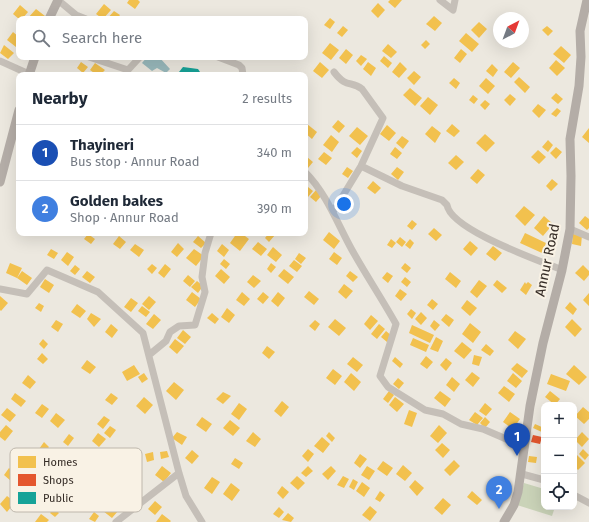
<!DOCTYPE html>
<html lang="en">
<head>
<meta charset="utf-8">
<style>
	body { margin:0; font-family:"Fira Sans",sans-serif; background:#f6f6f7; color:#1f2937 }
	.controls { position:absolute; right:12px; bottom:12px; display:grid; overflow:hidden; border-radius:8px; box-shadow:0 4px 16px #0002 }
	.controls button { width:36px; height:36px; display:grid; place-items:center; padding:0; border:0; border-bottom:1px solid #e0e1e3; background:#fff; color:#1f2937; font:20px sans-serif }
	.compass { position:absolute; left:493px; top:12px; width:36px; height:36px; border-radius:50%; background:#fff; box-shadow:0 4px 16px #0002; rotate:41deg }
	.you { position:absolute; left:344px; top:204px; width:14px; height:14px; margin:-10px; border:3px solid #fff; border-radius:50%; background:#1a73e8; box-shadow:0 0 0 6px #1a73e833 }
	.badge { display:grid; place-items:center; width:26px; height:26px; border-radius:50%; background:#1a73e8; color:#fff; font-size:13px; font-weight:700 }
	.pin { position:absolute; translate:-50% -33px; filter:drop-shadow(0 1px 2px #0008) }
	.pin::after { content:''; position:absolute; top:21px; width:14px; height:12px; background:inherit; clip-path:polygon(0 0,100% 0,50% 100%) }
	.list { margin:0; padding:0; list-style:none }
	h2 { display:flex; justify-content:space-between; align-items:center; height:52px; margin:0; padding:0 16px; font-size:17px }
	h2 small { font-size:13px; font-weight:400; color:#747a83 }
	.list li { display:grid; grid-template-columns:26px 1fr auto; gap:12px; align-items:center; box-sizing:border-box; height:56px; padding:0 16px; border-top:1px solid #e0e1e3 }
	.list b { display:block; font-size:15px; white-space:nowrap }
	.list p { margin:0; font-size:13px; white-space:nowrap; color:#747a83 }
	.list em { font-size:13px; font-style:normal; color:#747a83 }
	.icon { flex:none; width:22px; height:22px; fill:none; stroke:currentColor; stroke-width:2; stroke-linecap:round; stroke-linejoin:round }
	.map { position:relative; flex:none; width:589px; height:522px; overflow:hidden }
	.search { position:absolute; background:#fff; box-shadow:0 4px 16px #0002; left:16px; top:16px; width:292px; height:44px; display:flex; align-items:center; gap:10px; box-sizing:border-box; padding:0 14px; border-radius:8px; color:#747a83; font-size:15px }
	.panel { position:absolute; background:#fff; box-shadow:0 4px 16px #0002; left:16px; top:72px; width:292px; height:164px; border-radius:8px }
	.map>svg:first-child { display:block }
	.green { fill:#cad3b8 }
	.water { fill:#9ababd }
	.homes { fill:#f2c14e }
	.shops { fill:#e4572e }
	.public { fill:#17a398 }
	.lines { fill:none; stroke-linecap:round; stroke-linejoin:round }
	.minor { stroke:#c5bfb8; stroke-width:7 }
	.major { stroke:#b4ada7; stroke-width:9 }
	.labels { text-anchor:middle; stroke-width:4; stroke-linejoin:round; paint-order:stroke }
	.street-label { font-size:14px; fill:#352c26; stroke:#f9f2e5 }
	.key { fill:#f9f2e5; stroke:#beb7ac; stroke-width:1 }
	.key-label { font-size:11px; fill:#352c26 }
</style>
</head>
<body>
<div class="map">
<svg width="589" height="522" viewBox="0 0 589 522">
	<rect width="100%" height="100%" fill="#ece8df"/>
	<!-- green -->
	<path class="green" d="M 524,483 L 544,489 L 544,507 L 555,507 L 552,516 L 517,505 Z"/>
	<!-- water -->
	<path class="water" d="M 147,57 L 159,57 L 170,69 L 166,73 L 157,68 L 152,71 L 142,63 Z"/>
	<!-- homes -->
	<path class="homes" d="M 129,0 L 138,0 L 140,2 L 135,9 L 127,3 Z
		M 390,0 L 402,0 L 395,8 L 388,2 Z
		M 378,3 L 385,10 L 378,18 L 371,11 Z
		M 104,4 L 111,10 L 103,19 L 96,14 Z
		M 20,5 L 28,12 L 22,19 L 19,19 L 13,14 Z
		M 36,9 L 45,16 L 43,19 L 28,18 Z
		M 114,11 L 120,15 L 117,19 L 107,19 Z
		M 434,16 L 442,23 L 435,31 L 426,24 Z
		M 330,18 L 335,22 L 330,29 L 324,25 Z
		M 479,22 L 487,29 L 479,38 L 471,30 Z
		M 343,26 L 348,30 L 342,37 L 337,33 Z
		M 547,26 L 553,31 L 548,36 L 542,30 Z
		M 13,32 L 19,37 L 19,43 L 16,47 L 7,40 Z
		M 466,33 L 479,44 L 472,52 L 459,41 Z
		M 426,40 L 430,44 L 425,49 L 421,45 Z
		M 330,43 L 339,50 L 331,60 L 322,53 Z
		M 388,44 L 397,52 L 391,58 L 382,51 Z
		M 4,45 L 14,53 L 8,59 L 0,53 Z
		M 561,46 L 571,55 L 564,63 L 553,54 Z
		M 346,49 L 353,55 L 346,64 L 339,58 Z
		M 461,49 L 467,54 L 460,63 L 454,58 Z
		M 361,55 L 367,59 L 361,66 L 356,61 Z
		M 384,56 L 392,63 L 388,68 L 380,61 Z
		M 556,60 L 565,68 L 557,76 L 549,68 Z
		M 81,62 L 88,67 L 83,73 L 77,68 Z
		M 320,62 L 329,70 L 322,78 L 313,71 Z
		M 368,62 L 376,68 L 371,76 L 363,69 Z
		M 400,62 L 407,69 L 399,78 L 392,72 Z
		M 513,62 L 520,68 L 511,78 L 504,72 Z
		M 95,63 L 105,70 L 100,75 L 97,75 L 90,70 Z
		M 492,64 L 498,70 L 493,77 L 486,71 Z
		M 414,71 L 421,77 L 414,85 L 407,78 Z
		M 519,77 L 530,87 L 525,93 L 514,82 Z
		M 454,78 L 460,83 L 456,89 L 449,83 Z
		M 486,78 L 495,86 L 488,94 L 479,86 Z
		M 410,88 L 422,98 L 415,106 L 403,95 Z
		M 556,93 L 563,99 L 558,104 L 551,98 Z
		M 510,94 L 516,99 L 510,106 L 504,100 Z
		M 473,95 L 478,99 L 474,104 L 469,100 Z
		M 428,97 L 438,105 L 430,115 L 420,106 Z
		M 485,100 L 490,104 L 485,110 L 480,105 Z
		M 538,104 L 546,110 L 539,118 L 532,111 Z
		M 557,108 L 561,111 L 556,117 L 551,114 Z
		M 338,120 L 345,126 L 339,133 L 332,127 Z
		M 307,124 L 317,132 L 312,139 L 305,133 L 305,127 Z
		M 452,124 L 460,131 L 454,137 L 446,131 Z
		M 387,125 L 396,133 L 389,141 L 380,134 Z
		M 432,126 L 441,133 L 435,143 L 425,134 Z
		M 357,127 L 368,136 L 360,145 L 349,136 Z
		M 589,128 L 589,143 L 582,137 Z
		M 485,134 L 495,143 L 486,152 L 476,143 Z
		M 331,135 L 339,142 L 332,152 L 323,145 Z
		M 402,136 L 409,141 L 403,149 L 396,143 Z
		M 548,140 L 553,145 L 548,152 L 542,147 Z
		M 357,147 L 362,151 L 357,158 L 351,153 Z
		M 395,147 L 402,153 L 397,159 L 390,154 Z
		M 556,147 L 562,152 L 556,159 L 550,153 Z
		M 538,150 L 546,157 L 539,164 L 531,157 Z
		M 324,152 L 332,158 L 326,165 L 318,159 Z
		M 456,155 L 464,162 L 456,170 L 448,163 Z
		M 307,157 L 313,162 L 308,168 L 305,165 Z
		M 347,167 L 353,171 L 348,178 L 342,174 Z
		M 397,167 L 404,172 L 398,180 L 391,174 Z
		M 478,169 L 485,175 L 477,184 L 470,178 Z
		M 552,179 L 558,184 L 551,191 L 546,186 Z
		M 373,181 L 381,188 L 375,194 L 367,188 Z
		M 308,187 L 313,191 L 308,197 L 305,195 L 305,191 Z
		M 316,190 L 322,195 L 316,202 L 310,197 Z
		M 524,206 L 535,215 L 525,226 L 515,216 Z
		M 544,216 L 553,224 L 543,236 L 534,228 Z
		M 585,216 L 589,219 L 589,228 L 587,230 L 579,223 Z
		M 412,220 L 417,224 L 412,230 L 407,226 Z
		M 434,228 L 442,235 L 436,241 L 428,234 Z
		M 329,232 L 340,241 L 334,249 L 323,240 Z
		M 237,233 L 241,233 L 249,239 L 240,251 L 230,243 Z
		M 269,233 L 275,235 L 269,242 L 265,238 Z
		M 525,233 L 546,243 L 542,253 L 520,243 Z
		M 88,234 L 95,239 L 91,244 L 84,239 Z
		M 573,234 L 582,235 L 581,246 L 572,244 Z
		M 119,236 L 126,242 L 120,249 L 113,244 Z
		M 198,236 L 206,243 L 201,248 L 193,242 Z
		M 400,237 L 406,242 L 402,247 L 396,242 Z
		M 391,239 L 396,243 L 392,248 L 387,245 Z
		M 410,239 L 414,243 L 410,249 L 405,245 Z
		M 470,241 L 478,248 L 471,256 L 463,249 Z
		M 258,242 L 267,249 L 261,256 L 252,249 Z
		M 178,243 L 184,249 L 177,257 L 171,252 Z
		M 135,244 L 144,250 L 139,257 L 130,250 Z
		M 222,244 L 229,250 L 224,257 L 217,251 Z
		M 493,246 L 502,253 L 495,261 L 486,254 Z
		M 273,247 L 282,255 L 276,262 L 267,255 Z
		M 51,249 L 58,253 L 54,259 L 47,255 Z
		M 194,249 L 204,256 L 196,266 L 186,258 Z
		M 67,252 L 74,257 L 68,266 L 61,260 Z
		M 334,252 L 342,258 L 337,265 L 329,259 Z
		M 299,253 L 306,258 L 301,264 L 295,259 Z
		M 224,259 L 230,264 L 226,269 L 220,264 Z
		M 294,260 L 302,266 L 297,272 L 289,266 Z
		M 10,263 L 22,268 L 17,278 L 6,273 Z
		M 271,263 L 276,267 L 271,273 L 267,269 Z
		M 405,263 L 411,268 L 407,273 L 401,268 Z
		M 152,264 L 157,268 L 152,274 L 147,269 Z
		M 165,264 L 171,269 L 164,278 L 158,273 Z
		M 75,265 L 80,269 L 75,275 L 70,271 Z
		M 583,265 L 589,271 L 589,275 L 584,281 L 575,273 Z
		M 221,269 L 230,277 L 224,284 L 215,276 Z
		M 284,269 L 294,277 L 288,284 L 278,276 Z
		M 22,271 L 32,278 L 27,285 L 17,278 Z
		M 87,271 L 95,277 L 90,283 L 82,277 Z
		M 350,271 L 358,277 L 353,282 L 346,276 Z
		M 387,272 L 393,276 L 388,283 L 382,278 Z
		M 450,272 L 461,281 L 456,288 L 445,279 Z
		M 188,275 L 195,281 L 190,287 L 183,281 Z
		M 253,275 L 261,281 L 254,288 L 247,282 Z
		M 405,277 L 411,282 L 407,287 L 401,282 Z
		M 45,279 L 54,285 L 49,293 L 40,287 Z
		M 479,280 L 487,286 L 477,298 L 470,292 Z
		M 497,280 L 507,288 L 502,293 L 493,285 Z
		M 197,281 L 203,286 L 198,293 L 191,287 Z
		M 525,282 L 526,284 L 528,282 L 532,285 L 526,295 L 520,290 Z
		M 344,284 L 353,291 L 346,299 L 338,292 Z
		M 400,289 L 407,294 L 401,301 L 395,296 Z
		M 309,291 L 319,299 L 314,305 L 304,297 Z
		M 192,292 L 201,299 L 195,307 L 186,300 Z
		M 242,292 L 250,299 L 244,306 L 236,300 Z
		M 263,292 L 269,297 L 263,304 L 257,299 Z
		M 278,292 L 285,298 L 278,307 L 271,301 Z
		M 589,293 L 589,306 L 583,300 Z
		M 0,296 L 8,303 L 1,311 L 0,310 Z
		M 149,296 L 156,302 L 149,310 L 142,304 Z
		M 131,298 L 138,303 L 131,312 L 124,307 Z
		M 432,299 L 438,304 L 433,310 L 427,305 Z
		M 467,300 L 477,308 L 470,316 L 461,308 Z
		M 570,302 L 577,309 L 573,315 L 565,308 Z
		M 39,303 L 44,306 L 41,312 L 35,308 Z
		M 77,304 L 86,311 L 80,318 L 71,312 Z
		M 142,306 L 150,312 L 146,317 L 138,311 Z
		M 227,308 L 235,315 L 229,323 L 221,317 Z
		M 411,309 L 416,313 L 412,319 L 407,314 Z
		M 421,312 L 427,318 L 421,325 L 415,319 Z
		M 91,313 L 101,319 L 94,327 L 87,319 Z
		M 212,313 L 219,319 L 215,324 L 207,318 Z
		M 154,314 L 161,320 L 153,329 L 146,324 Z
		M 446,314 L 454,320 L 449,327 L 441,320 Z
		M 371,315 L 378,321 L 370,330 L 364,324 Z
		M 335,319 L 346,328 L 339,336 L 328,327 Z
		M 572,319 L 582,329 L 575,337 L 565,327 Z
		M 56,320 L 63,324 L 58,332 L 51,327 Z
		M 315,320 L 320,324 L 315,331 L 309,326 Z
		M 434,320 L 440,325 L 435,331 L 430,326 Z
		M 470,323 L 481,332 L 473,343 L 462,334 Z
		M 111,324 L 118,330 L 112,338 L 105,332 Z
		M 379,324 L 385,329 L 377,339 L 371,334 Z
		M 412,325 L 434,335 L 430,343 L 409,333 Z
		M 183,330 L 191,337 L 185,344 L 177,338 Z
		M 386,331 L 392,336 L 387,342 L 381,337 Z
		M 515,331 L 526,339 L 518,349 L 508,340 Z
		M 436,337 L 443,341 L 438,352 L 430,349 Z
		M 413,338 L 429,345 L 426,352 L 410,345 Z
		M 43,339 L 48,344 L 44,349 L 39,344 Z
		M 175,339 L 184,346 L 177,354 L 169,347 Z
		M 462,342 L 472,350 L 464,359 L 454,351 Z
		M 486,344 L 494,351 L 490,356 L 481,350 Z
		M 267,346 L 275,352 L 269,359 L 262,353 Z
		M 42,353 L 48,359 L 43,364 L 37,359 Z
		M 474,355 L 482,357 L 479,366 L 472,364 Z
		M 426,356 L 433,362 L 427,369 L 420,364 Z
		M 353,357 L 363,365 L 357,372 L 347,364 Z
		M 395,357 L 403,364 L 400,368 L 392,361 Z
		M 446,358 L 452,363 L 446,371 L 440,365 Z
		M 87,360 L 96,367 L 90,374 L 81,368 Z
		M 517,363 L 528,371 L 522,378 L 511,369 Z
		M 134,365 L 140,374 L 127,381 L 122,372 Z
		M 574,365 L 587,377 L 579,385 L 566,374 Z
		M 333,369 L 342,376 L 335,385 L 326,378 Z
		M 472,372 L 480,378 L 473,387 L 465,380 Z
		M 144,373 L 148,379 L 142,383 L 138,377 Z
		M 351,373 L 361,382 L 354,391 L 344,382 Z
		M 513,373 L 522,381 L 516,388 L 507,381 Z
		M 551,374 L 570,381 L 566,391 L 547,384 Z
		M 28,375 L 36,382 L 30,389 L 22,383 Z
		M 452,377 L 460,384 L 454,392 L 446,385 Z
		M 398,378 L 404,383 L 399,389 L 393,384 Z
		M 174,382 L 184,390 L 176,400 L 166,391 Z
		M 504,386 L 515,394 L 509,402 L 498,393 Z
		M 389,391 L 394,395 L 388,403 L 383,399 Z
		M 440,391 L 451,399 L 445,407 L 434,398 Z
		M 550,391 L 560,399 L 555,405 L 545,397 Z
		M 223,392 L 231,396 L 223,404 L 216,399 Z
		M 15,393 L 26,401 L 21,407 L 11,399 Z
		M 111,393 L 118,398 L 112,405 L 105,400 Z
		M 144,397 L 153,405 L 145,414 L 136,406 Z
		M 395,397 L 404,404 L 397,412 L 389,405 Z
		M 282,401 L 289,407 L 281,417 L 274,411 Z
		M 239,403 L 247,409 L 239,420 L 231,414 Z
		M 485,403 L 492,409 L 486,416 L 479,411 Z
		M 42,404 L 49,409 L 42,418 L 35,413 Z
		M 583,407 L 589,412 L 589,419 L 584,424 L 575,416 Z
		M 7,408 L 16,415 L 10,422 L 1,415 Z
		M 409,410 L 417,413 L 412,427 L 404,424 Z
		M 475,412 L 483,418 L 477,425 L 469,420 Z
		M 510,412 L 520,419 L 513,429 L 503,422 Z
		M 56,413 L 65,420 L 58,428 L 50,421 Z
		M 104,416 L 110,420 L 103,429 L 97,424 Z
		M 202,417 L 212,424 L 206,432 L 196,425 Z
		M 485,417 L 490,422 L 485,428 L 480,423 Z
		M 230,420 L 240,428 L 233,436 L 223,428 Z
		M 535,424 L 544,428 L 544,433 L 533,428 Z
		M 6,425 L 13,431 L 5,441 L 0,437 L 0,432 Z
		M 439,425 L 447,433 L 438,443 L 430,436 Z
		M 110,426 L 116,430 L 110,438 L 104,433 Z
		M 177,432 L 187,437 L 182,445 L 172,438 Z
		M 253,432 L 261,439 L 255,447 L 246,441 Z
		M 329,432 L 335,438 L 332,442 L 326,436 Z
		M 582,432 L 589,439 L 582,447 L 575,440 Z
		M 98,433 L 106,439 L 99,447 L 92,441 Z
		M 69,434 L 74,438 L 68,446 L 63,442 Z
		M 322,437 L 330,444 L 323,453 L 314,446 Z
		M 44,442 L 49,447 L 44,453 L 39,449 Z
		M 442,443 L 450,450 L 443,458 L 435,450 Z
		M 308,449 L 314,454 L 308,462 L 302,456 Z
		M 583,449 L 589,455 L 585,460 L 579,454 Z
		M 192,450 L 199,456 L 192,464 L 185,458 Z
		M 167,451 L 169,457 L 161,459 L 160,452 Z
		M 153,452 L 154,460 L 147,462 L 145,454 Z
		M 360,454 L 367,459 L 360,468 L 354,463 Z
		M 577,455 L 585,463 L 578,470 L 574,466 L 574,459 Z
		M 529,456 L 537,457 L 536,463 L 528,462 Z
		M 235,458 L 243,463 L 239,469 L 231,464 Z
		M 454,460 L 460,466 L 450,476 L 444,470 Z
		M 383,461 L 393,468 L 387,476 L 377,469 Z
		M 403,465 L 412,473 L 405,481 L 396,474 Z
		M 162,466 L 171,473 L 164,482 L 155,475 Z
		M 308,466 L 313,471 L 306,477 L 301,473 Z
		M 331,466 L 336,471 L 328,480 L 322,474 Z
		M 367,466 L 375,471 L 369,480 L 361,475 Z
		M 9,468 L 16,474 L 11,481 L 4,475 Z
		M 297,476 L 305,483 L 298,490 L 290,483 Z
		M 343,476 L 349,479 L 344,488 L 337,485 Z
		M 212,477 L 220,482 L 212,494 L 204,488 Z
		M 353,479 L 358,482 L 354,490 L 349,487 Z
		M 415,480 L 424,488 L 417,496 L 409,487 Z
		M 362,482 L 370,488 L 364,497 L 356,491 Z
		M 231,483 L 240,490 L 232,501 L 223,494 Z
		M 282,486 L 289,492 L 283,499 L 277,493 Z
		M 380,491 L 385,495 L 380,502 L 375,499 Z
		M 472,491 L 482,500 L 477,505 L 467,497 Z
		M 7,496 L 15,502 L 7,512 L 0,504 Z
		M 443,498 L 451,505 L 442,515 L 434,508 Z
		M 155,501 L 162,507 L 155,515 L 148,509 Z
		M 109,503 L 118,511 L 112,518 L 103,511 Z
		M 370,506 L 377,512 L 370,521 L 362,515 Z
		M 279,507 L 284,512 L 279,518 L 273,514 Z
		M 54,508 L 59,513 L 55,517 L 50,513 Z
		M 94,512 L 99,516 L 95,522 L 89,519 Z
		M 288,513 L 294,518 L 291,522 L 282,520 Z
		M 41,514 L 49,520 L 47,522 L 35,522 Z
		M 162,514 L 171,521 L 170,522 L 156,522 Z"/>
	<!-- shops -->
	<path class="shops" d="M 533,435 L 542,437 L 540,444 L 531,442 Z"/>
	<!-- public -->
	<path class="public" d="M 183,67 L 198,69 L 202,75 L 181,75 L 179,72 Z"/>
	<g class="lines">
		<!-- minor -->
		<path class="minor" d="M 58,0 L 76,15 L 86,19
			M 440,0 L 453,10 L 455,0
			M 89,57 L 128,70 L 140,57
			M 218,57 L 239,65 L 242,68 L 243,75
			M 0,61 L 29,74
			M 361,166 L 402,186 L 442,200 L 447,205 C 451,230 538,260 562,270
			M 305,172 C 327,194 337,223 352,250 C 366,275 382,299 396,324 L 380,376 L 388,387 L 425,410 L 443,414 L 461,424 L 483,429 L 525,447
			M 333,212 L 361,166 L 383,118 L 362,89 C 351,80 347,89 334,72
			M 570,229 L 589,237
			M 0,289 L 27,294 L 47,270 L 98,292 L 143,333 L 179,473 L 186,496 L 202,522
			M 149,355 L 166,341 L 170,332 L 179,326 L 195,325 L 205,292 L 202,277 L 205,253 L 211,233
			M 522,474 L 544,480
			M 574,495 L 589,503
			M 116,522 L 179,473"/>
		<!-- major -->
		<path class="major" d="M 49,19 L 58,0
			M 29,75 L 35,57
			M 0,182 L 19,110
			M 504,522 L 514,505 L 518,492 L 530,406 L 543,343 L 562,270 L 570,229 L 571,176 L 570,139 L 579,86 L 581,57 L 580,31 L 587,0"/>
	</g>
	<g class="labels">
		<!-- street labels -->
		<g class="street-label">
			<text transform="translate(547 260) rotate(-78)" y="5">Annur Road</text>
		</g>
	</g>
	<!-- legend -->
	<rect x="10" y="448" width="132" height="64" rx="6" class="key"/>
	<rect x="18" y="456" width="18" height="12" fill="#f2c14e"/>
	<rect x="18" y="474" width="18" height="12" fill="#e4572e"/>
	<rect x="18" y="492" width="18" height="12" fill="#17a398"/>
	<g class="key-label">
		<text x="43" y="466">Homes</text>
		<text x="43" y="484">Shops</text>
		<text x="43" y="502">Public</text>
	</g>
</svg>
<div class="controls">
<button>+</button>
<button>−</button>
<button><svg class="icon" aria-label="locate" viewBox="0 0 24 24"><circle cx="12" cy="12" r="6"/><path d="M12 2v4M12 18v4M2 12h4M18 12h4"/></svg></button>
</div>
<svg class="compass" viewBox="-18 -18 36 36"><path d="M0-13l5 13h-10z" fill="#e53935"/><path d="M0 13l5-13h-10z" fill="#747a83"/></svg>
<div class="you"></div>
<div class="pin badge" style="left:517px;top:456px;background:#1a4fb4">1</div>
<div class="pin badge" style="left:499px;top:509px;background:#3f7fe0">2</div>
<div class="search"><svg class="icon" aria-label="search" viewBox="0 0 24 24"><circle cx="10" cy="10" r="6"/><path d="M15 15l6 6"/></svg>Search here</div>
<section class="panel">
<h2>Nearby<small>2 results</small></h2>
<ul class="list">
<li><span class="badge" style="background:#1a4fb4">1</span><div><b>Thayineri</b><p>Bus stop · Annur Road</p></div><em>340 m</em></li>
<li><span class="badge" style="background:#3f7fe0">2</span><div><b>Golden bakes</b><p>Shop · Annur Road</p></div><em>390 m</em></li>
</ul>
</section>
</div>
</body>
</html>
